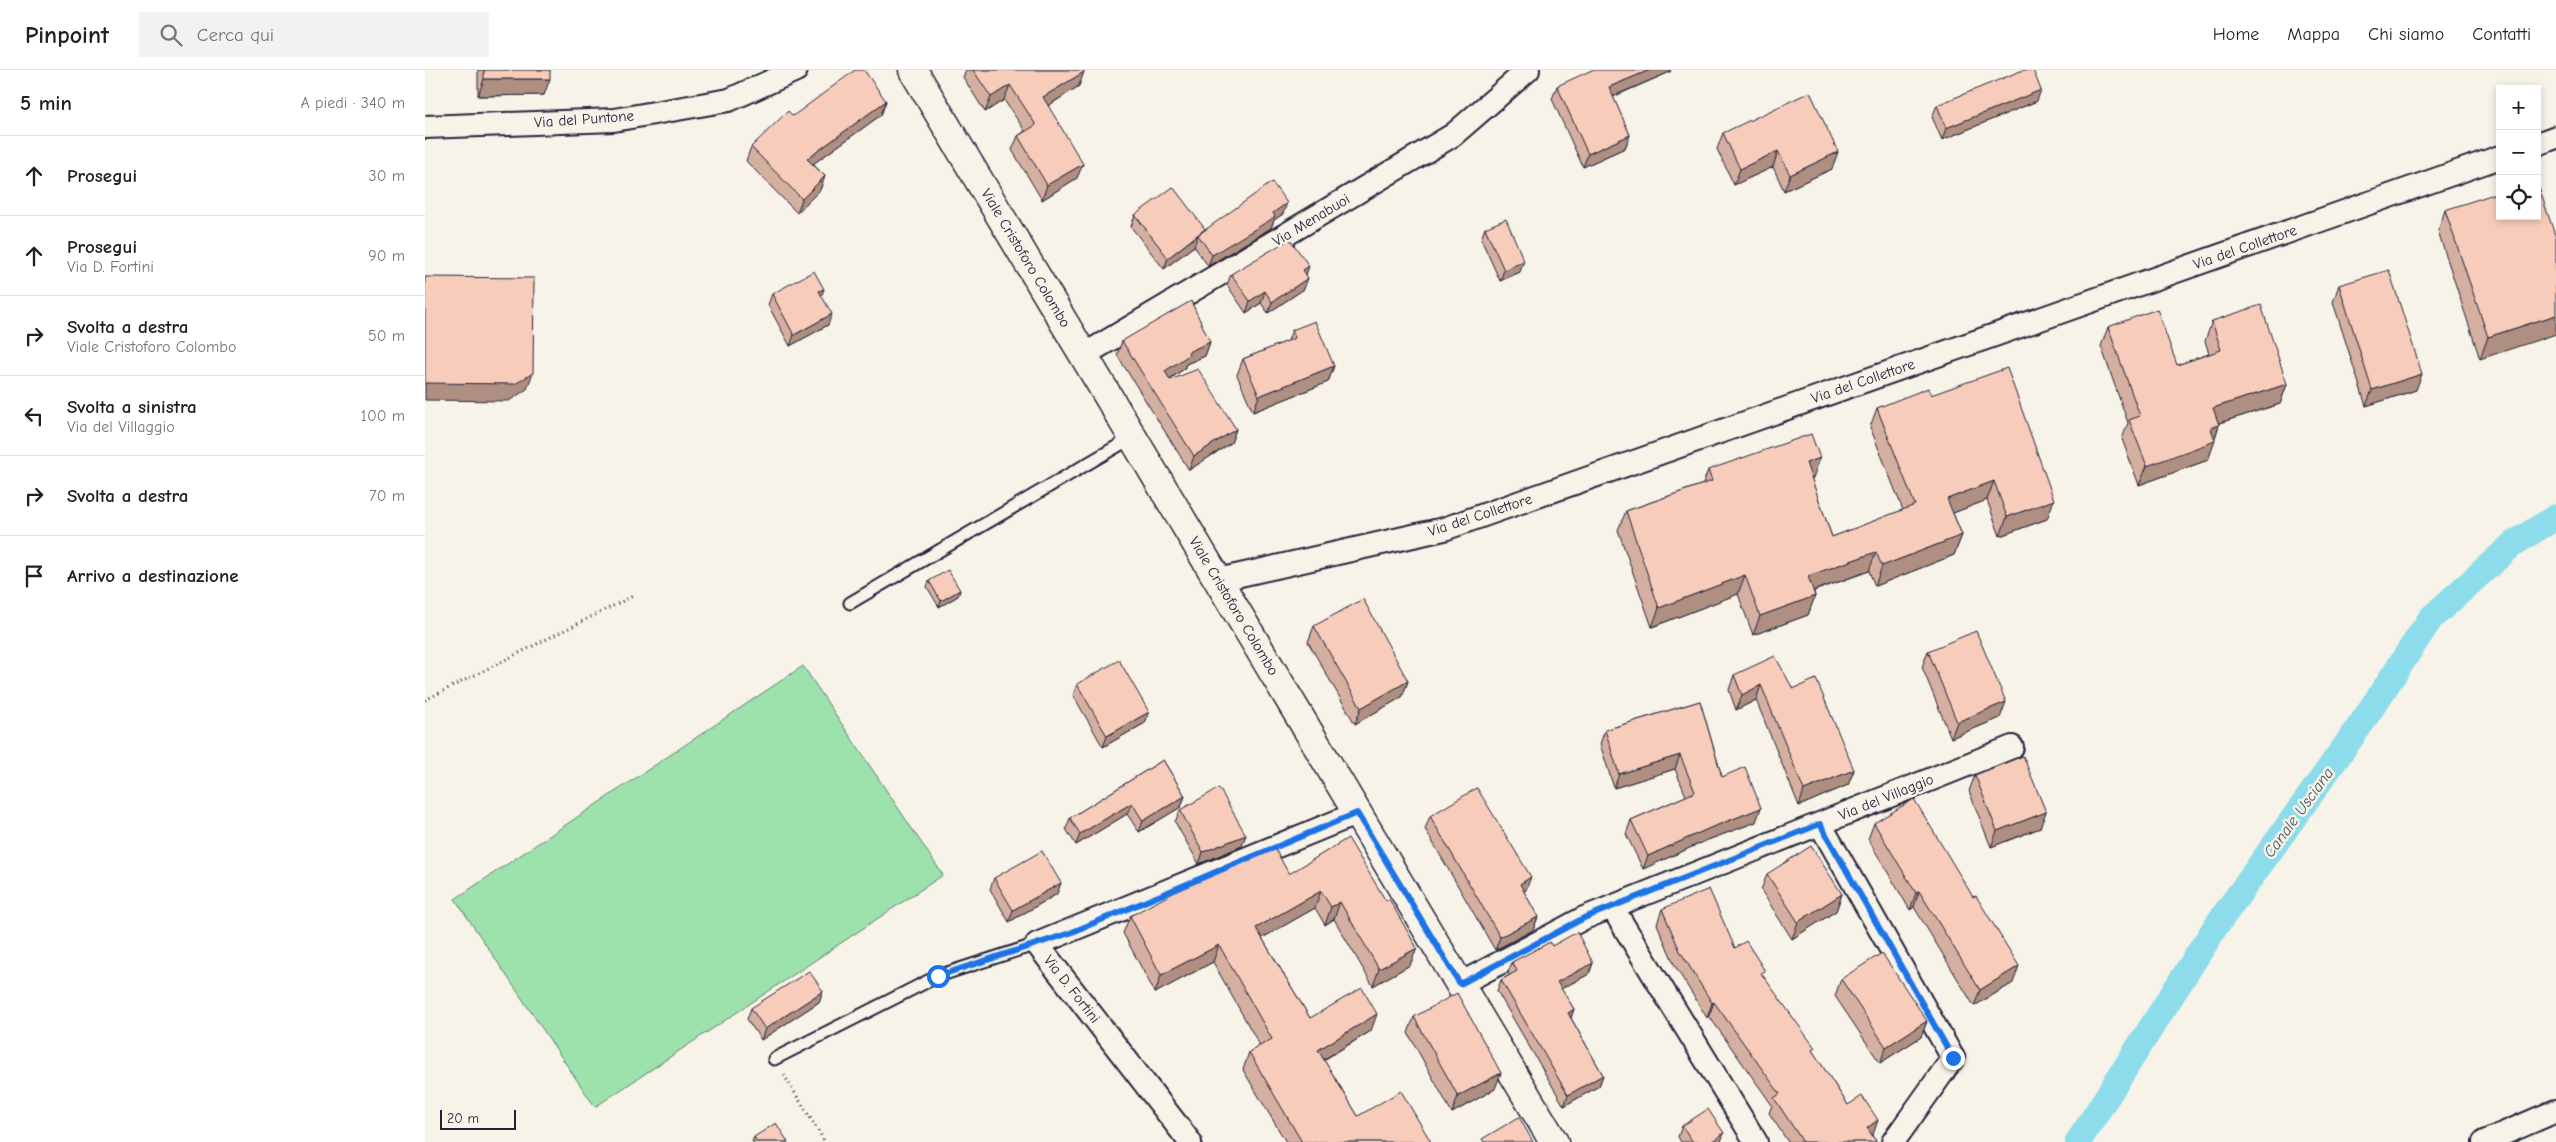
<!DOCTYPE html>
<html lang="it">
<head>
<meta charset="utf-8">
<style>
	body { margin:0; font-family:"Comic Neue",sans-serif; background:#f2f2f2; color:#202124 }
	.controls { position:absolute; right:15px; top:15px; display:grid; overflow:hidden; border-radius:0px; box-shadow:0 2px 8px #0003 }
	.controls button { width:45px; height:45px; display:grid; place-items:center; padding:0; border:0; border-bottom:1px solid #e0e0e0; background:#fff; color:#202124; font:25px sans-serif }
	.scale { position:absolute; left:15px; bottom:12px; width:76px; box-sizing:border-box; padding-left:5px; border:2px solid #22223b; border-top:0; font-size:14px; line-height:18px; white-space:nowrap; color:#22223b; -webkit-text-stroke:4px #f7f3e8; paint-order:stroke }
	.stop { position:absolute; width:15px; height:15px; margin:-11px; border:4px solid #1a73e8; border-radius:50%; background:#fff }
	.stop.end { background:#1a73e8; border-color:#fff; box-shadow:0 1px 5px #0008 }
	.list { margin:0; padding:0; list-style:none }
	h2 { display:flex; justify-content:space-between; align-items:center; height:65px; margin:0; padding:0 20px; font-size:21px }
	h2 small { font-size:16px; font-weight:400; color:#757577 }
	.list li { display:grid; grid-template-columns:32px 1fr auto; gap:15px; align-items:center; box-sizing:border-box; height:80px; padding:0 20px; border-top:1px solid #e0e0e0 }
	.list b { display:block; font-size:19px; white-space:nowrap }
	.list p { margin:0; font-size:16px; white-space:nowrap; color:#757577 }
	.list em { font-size:16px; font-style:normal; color:#757577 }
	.icon { flex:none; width:28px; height:28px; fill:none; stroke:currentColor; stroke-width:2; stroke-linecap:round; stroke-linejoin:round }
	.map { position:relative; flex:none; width:2131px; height:1072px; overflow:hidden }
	header { display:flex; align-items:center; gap:30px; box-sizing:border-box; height:70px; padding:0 25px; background:#fff; border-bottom:1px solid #e0e0e0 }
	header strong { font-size:24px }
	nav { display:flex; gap:28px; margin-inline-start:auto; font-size:18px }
	.search { width:350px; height:45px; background:#f2f2f2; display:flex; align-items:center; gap:12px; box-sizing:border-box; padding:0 18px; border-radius:0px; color:#757577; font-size:19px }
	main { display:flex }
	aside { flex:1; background:#fff }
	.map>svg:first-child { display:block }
	.green { fill:#9de1ac; stroke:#608274 }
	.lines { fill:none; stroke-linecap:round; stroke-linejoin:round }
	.canal { stroke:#8ddceb; stroke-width:26 }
	.service-casing { stroke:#22223b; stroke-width:15 }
	.minor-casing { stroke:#22223b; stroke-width:26 }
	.tertiary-casing { stroke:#22223b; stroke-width:31 }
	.path { stroke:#22223b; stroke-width:3; stroke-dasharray:1 4; stroke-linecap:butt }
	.service { stroke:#f7f3e8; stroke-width:11 }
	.minor { stroke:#f7f3e8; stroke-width:22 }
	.tertiary { stroke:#f7f3e8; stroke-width:28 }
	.wall { fill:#d5afa0; stroke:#22223b }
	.shaded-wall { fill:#ae8f82; stroke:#22223b }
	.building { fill:#f8ccba; stroke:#22223b }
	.route { stroke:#1a73e8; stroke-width:6 }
	.labels { text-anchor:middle; stroke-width:5; stroke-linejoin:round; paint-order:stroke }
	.street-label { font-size:15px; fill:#22223b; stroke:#f7f3e8 }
	.water-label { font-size:16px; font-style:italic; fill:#3d5067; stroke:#f7f3e8 }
</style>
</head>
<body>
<header>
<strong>Pinpoint</strong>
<div class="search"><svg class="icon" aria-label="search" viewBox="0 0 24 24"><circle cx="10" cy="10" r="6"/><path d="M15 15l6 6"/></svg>Cerca qui</div>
<nav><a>Home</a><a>Mappa</a><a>Chi siamo</a><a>Contatti</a></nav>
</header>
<main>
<aside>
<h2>5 min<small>A piedi · 340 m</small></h2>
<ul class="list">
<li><svg class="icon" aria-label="ahead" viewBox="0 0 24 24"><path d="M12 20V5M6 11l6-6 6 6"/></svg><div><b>Prosegui</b></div><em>30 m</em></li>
<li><svg class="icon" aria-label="ahead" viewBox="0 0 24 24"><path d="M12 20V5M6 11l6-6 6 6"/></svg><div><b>Prosegui</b><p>Via D. Fortini</p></div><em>90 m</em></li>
<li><svg class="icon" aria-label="right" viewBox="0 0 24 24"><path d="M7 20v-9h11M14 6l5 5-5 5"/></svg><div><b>Svolta a destra</b><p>Viale Cristoforo Colombo</p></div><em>50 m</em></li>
<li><svg class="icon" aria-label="left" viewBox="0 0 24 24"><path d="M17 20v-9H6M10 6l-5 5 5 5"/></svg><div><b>Svolta a sinistra</b><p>Via del Villaggio</p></div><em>100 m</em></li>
<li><svg class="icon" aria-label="right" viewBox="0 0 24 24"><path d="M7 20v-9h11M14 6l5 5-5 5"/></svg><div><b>Svolta a destra</b></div><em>70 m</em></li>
<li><svg class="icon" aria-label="arrive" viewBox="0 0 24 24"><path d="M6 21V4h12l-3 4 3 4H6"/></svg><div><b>Arrivo a destinazione</b></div></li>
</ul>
</aside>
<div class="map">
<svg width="2131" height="1072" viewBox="0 0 2131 1072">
	<rect width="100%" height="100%" fill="#f7f3e8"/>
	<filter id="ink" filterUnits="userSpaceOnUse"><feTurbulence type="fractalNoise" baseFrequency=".02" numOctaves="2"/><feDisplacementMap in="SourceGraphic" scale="10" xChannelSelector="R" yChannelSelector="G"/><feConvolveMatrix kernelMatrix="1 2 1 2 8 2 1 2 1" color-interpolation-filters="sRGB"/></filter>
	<g filter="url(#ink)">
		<!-- green -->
		<path class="green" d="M 378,596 L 518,805 L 170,1037 L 30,829 Z"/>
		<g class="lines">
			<!-- canal -->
			<path class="canal" d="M 1653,1072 L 1791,856 L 1936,654 L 2006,548 L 2088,474 L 2131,447"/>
			<!-- service casing -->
			<g class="service-casing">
				<path id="service" d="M 425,533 L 708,367
					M 349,989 L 513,906 L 612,874"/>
			</g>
			<!-- minor casing -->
			<g class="minor-casing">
				<path id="minor" d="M 0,57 L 189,50 L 304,30 L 371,0
					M 2112,74 L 2131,67
					M 659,285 L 1028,65 L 1103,0
					M 793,510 L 1019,459 L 2075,87
					M 1395,754 L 1528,988 L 1468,1072
					M 1187,837 L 1331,1072
					M 1035,914 L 1159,848 L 1587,677
					M 765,1072 L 612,874 L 933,743
					M 2059,1072 L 2131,1041"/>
			</g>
			<!-- tertiary casing -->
			<g class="tertiary-casing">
				<path id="tertiary" d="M 488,0 L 1129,1072"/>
			</g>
			<!-- path -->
			<path class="path" d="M 0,630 L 208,526
				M 359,1005 L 400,1072"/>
			<!-- service -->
			<use href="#service" class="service"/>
			<!-- minor -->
			<use href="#minor" class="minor"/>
			<!-- tertiary -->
			<use href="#tertiary" class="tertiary"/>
		</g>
		<!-- wall -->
		<path class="wall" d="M 53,0 L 125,0 L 119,25 L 53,26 Z
			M 541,0 L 658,0 L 654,16 L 623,36 L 652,108 L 617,130 L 587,80 L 593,66 L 600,61 L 579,30 L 560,42 L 538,7 Z
			M 1245,2 L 1188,27 L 1205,65 L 1200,78 L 1158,97 L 1127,29 L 1132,16 Z
			M 461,31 L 456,45 L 388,94 L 400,106 L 395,120 L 372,143 L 321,91 L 326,77 L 368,46 Z
			M 1612,31 L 1517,70 L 1507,47 L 1512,35 Z
			M 1298,63 L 1407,99 L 1359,121 L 1348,97 L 1309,115 L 1292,79 Z
			M 2020,140 L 2131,168 L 2055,289 L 2013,161 Z
			M 858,144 L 849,150 L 846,158 L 783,196 L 769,176 L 739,199 L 706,157 L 710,145 L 780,159 Z
			M 1060,158 L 1095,202 L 1075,211 L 1056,169 Z
			M 806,204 L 881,205 L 879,219 L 843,243 L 836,233 L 821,243 L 802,215 Z
			M 1914,215 L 1991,320 L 1941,336 L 1908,232 Z
			M 347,224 L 396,225 L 403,255 L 365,276 L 343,235 Z
			M 1787,251 L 1862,314 L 1855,334 L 1794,353 L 1794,355 L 1783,390 L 1714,415 L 1697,369 L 1703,353 L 1676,276 L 1683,257 L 1752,295 L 1784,284 L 1780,271 Z
			M 867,260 L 909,296 L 903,312 L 828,342 L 812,305 L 818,289 L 863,271 Z
			M 697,271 L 785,272 L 780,286 L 761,294 L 759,299 L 745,309 L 811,359 L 806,373 L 764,400 L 692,285 Z
			M 1506,325 L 1622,449 L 1575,466 L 1562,430 L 1528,443 L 1537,465 L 1529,485 L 1450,516 L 1444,501 L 1389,521 L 1390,526 L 1383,545 L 1328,565 L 1313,524 L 1227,557 L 1193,460 L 1201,441 L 1278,414 L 1283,400 L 1388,408 L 1386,408 L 1407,467 L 1478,440 L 1445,357 L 1452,338 Z
			M 504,511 L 535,520 L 533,526 L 514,537 L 502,517 Z
			M 889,556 L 983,611 L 977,627 L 930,654 L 883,572 Z
			M 1503,581 L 1575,648 L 1526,668 L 1497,597 Z
			M 1309,605 L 1368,619 L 1429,700 L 1423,715 L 1374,736 L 1331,630 L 1311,640 L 1304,620 Z
			M 652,614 L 724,642 L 720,653 L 678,677 L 648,625 Z
			M 1275,631 L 1297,707 L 1331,752 L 1280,771 L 1218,799 L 1201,764 L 1206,750 L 1261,726 L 1250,699 L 1189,718 L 1175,674 L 1180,660 Z
			M 738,690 L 760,726 L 756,737 L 714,762 L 702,744 L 651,775 L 641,759 L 645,748 Z
			M 1550,705 L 1615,758 L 1566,777 L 1544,721 Z
			M 755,740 L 817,776 L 774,794 L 750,752 Z
			M 1005,746 L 1101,820 L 1099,822 L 1113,847 L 1108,860 L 1070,880 L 1000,759 Z
			M 1449,753 L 1588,913 L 1549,936 L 1489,837 L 1485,840 L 1443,769 Z
			M 864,804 L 961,831 L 992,878 L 985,895 L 948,916 L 909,849 L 900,855 L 890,838 L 837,868 L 885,948 L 946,961 L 899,990 L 933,1046 L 1006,1072 L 861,1072 L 818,1000 L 824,982 L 835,976 L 788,892 L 730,923 L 698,863 L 705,846 Z
			M 1342,804 L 1417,824 L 1411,841 L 1367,869 L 1336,820 Z
			M 569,808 L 632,824 L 584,852 L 565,819 Z
			M 1237,839 L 1310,878 L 1338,906 L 1423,1035 L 1448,1065 L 1447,1066 L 1451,1071 L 1451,1072 L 1363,1072 L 1344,1043 L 1347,1035 L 1284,946 L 1282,948 L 1250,896 L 1232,854 Z
			M 1127,876 L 1168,893 L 1164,904 L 1136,919 L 1149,939 L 1146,948 L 1178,1005 L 1174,1016 L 1139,1036 L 1072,921 L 1076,910 L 1084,905 L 1083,903 L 1087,892 Z
			M 1416,909 L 1502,951 L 1496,967 L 1455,993 L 1410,926 Z
			M 398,921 L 394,932 L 336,970 L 322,949 L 326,938 Z
			M 989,947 L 1070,1019 L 1027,1043 L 983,963 Z
			M 1257,1056 L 1296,1072 L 1256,1072 L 1253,1067 Z
			M 329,1067 L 363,1072 L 327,1072 Z"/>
		<!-- shaded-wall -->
		<path class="shaded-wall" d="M 1225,0 L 1246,0 L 1245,2 L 1179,30 L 1184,17 Z
			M 659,2 L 654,16 L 613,42 L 618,27 Z
			M 59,9 L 125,9 L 119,25 L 53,26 Z
			M 585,15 L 579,30 L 560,42 L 566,27 Z
			M 1616,20 L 1612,31 L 1517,70 L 1521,58 Z
			M 461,31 L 456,45 L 377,102 L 382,89 Z
			M 1205,65 L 1200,78 L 1158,97 L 1163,84 Z
			M 1353,81 L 1348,97 L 1309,115 L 1315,99 Z
			M 1413,82 L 1407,99 L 1359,121 L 1365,105 Z
			M 658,94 L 652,108 L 617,130 L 622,115 Z
			M 400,106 L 395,120 L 372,143 L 377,129 Z
			M 862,133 L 858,144 L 849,150 L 846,158 L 783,196 L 787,185 Z
			M 773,165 L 769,176 L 739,199 L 743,188 Z
			M 1099,191 L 1095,202 L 1075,211 L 1079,200 Z
			M 884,196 L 880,208 L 878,200 Z
			M 883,208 L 879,219 L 843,243 L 847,232 Z
			M 399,219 L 395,230 L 394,221 Z
			M 840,221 L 836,233 L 821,243 L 825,231 Z
			M 407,244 L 403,255 L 365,276 L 369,265 Z
			M 2131,245 L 2131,264 L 2055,289 L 2063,267 Z
			M 785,272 L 780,286 L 761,294 L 759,299 L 735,315 L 740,301 L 763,282 Z
			M 909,296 L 903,312 L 828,342 L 834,326 Z
			M 108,303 L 102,319 L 84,331 L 0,330 L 0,313 Z
			M 1997,304 L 1991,320 L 1941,336 L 1947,320 Z
			M 1862,314 L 1855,334 L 1781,357 L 1788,338 Z
			M 1794,355 L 1789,371 L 1790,371 L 1783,390 L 1714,415 L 1722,396 L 1786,358 Z
			M 811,359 L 806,373 L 764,400 L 769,386 Z
			M 1395,388 L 1388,408 L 1373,413 L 1381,393 Z
			M 1569,411 L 1562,430 L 1515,448 L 1522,429 Z
			M 1629,430 L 1622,449 L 1575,466 L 1582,447 Z
			M 1537,465 L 1529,485 L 1450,516 L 1457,496 Z
			M 1451,482 L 1444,501 L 1376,525 L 1383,506 Z
			M 1320,505 L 1313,524 L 1227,557 L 1234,538 Z
			M 535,520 L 533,526 L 514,537 L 516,531 Z
			M 1390,526 L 1383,545 L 1328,565 L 1335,546 Z
			M 983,611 L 977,627 L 930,654 L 936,638 Z
			M 1336,615 L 1331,630 L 1311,640 L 1317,625 Z
			M 1581,632 L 1575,648 L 1526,668 L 1532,652 Z
			M 724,642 L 720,653 L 678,677 L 682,666 Z
			M 1255,685 L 1250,699 L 1189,718 L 1194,704 Z
			M 1429,700 L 1423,715 L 1374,736 L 1379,720 Z
			M 760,726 L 756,737 L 714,762 L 718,751 Z
			M 707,733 L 702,744 L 651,775 L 655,764 Z
			M 1336,738 L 1331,752 L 1280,771 L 1218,799 L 1223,786 L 1285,758 Z
			M 1621,742 L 1615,758 L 1566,777 L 1572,761 Z
			M 821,765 L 817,776 L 774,794 L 778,782 Z
			M 1106,807 L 1101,820 L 1090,827 L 1095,814 Z
			M 636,813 L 632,824 L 584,852 L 588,840 Z
			M 896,821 L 890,838 L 825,875 L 831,858 Z
			M 1494,821 L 1489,837 L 1485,840 L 1491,823 Z
			M 1417,824 L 1411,841 L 1367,869 L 1373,852 Z
			M 915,832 L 909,849 L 900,855 L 906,837 Z
			M 1113,847 L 1108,860 L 1070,880 L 1075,867 Z
			M 794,875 L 788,892 L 730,923 L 736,905 Z
			M 992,878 L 985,895 L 948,916 L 954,899 Z
			M 1168,893 L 1164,904 L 1128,923 L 1132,912 Z
			M 1594,896 L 1588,913 L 1549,936 L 1555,920 Z
			M 398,921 L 394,932 L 336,970 L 340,959 Z
			M 1289,932 L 1284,946 L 1282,948 L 1287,933 Z
			M 1149,939 L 1145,950 L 1143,943 Z
			M 952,944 L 946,961 L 886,997 L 893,980 Z
			M 1502,951 L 1496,967 L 1455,993 L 1461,977 Z
			M 1076,1003 L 1070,1019 L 1027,1043 L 1033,1026 Z
			M 1178,1005 L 1174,1016 L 1139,1036 L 1143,1025 Z
			M 1453,1050 L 1448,1065 L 1437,1072 L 1442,1058 Z
			M 1299,1063 L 1296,1072 L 1286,1072 Z"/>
		<!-- building -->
		<path class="building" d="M 59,0 L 125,0 L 125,9 L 59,9 Z
			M 430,0 L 439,0 L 461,31 L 382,89 L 400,106 L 377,129 L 326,77 L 363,41 L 368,46 Z
			M 548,0 L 658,0 L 659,2 L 618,27 L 658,94 L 622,115 L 593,66 L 611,55 L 585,15 L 566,27 Z
			M 1167,0 L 1225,0 L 1184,17 L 1205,65 L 1163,84 L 1132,16 Z
			M 1598,0 L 1608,0 L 1616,20 L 1521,58 L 1512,35 Z
			M 1385,22 L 1413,82 L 1365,105 L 1353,81 L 1315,99 L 1298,63 Z
			M 847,112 L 862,133 L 848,143 L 850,147 L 787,185 L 773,165 Z
			M 2112,112 L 2131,168 L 2131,245 L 2063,267 L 2020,140 L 2075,122 L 2075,146 L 2112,146 Z
			M 748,117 L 780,159 L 743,188 L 710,145 Z
			M 1081,149 L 1099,191 L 1079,200 L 1060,158 Z
			M 865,169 L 884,196 L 878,200 L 883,208 L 847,232 L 840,221 L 825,231 L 806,204 Z
			M 1964,200 L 1997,304 L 1947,320 L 1914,215 Z
			M 389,201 L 399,219 L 394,221 L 407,244 L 369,265 L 347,224 Z
			M 0,207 L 109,208 L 108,303 L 90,314 L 0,313 Z
			M 766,231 L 785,272 L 763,282 L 764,285 L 740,301 L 745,310 L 773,299 L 811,359 L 769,386 L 697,271 Z
			M 1836,235 L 1862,314 L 1788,338 L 1794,355 L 1786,358 L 1790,371 L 1722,396 L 1704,350 L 1715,346 L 1683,257 L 1732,239 L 1752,295 L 1796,280 L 1787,251 Z
			M 890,251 L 909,296 L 834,326 L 818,289 L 870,268 L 867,260 Z
			M 1582,298 L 1629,430 L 1582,447 L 1569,411 L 1522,429 L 1537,465 L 1457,496 L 1451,482 L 1383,506 L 1390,526 L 1335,546 L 1320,505 L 1234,538 L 1201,441 L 1287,411 L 1283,400 L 1386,364 L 1395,388 L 1381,393 L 1407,467 L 1490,435 L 1452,338 L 1503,318 L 1506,325 Z
			M 523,500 L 535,520 L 516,531 L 504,511 Z
			M 938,529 L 983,611 L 936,638 L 889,556 Z
			M 1551,561 L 1581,632 L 1532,652 L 1503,581 Z
			M 1350,586 L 1368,619 L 1391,609 L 1429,700 L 1379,720 L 1336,615 L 1317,625 L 1309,605 Z
			M 694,590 L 724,642 L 682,666 L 652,614 Z
			M 1275,631 L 1297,707 L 1320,697 L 1336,738 L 1285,758 L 1223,786 L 1206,750 L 1270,722 L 1255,685 L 1194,704 L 1180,660 Z
			M 1598,686 L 1621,742 L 1572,761 L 1550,705 Z
			M 738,690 L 760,726 L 718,751 L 707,733 L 655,764 L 645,748 Z
			M 794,718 L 821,765 L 778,782 L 755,740 Z
			M 1052,718 L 1106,807 L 1095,814 L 1113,847 L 1075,867 L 1005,746 Z
			M 1489,729 L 1548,827 L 1551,826 L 1594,896 L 1555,920 L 1494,821 L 1491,823 L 1449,753 Z
			M 923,768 L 961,831 L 964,829 L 992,878 L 954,899 L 915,832 L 906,837 L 896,821 L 831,858 L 885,948 L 937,918 L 952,944 L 893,980 L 933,1046 L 976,1021 L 1006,1072 L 877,1072 L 824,982 L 847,969 L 794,875 L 736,905 L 705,846 L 791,800 L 849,777 L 864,804 Z
			M 1386,776 L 1417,824 L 1373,852 L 1342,804 Z
			M 617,781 L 636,813 L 588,840 L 569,808 Z
			M 1284,819 L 1310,878 L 1321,871 L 1340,901 L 1336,903 L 1390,978 L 1387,980 L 1423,1035 L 1437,1026 L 1453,1050 L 1442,1058 L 1451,1071 L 1450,1072 L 1378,1072 L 1349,1028 L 1355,1024 L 1289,932 L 1287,933 L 1255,881 L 1237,839 Z
			M 1152,862 L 1168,893 L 1132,912 L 1149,939 L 1143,943 L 1178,1005 L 1143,1025 L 1076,910 L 1092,901 L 1087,892 L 1125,872 L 1127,876 Z
			M 1457,883 L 1502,951 L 1461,977 L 1416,909 Z
			M 384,901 L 398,921 L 340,959 L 326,938 Z
			M 1032,923 L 1076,1003 L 1033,1026 L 989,947 Z
			M 1283,1039 L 1299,1063 L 1286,1072 L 1268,1072 L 1257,1056 Z
			M 1094,1047 L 1108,1072 L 1059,1072 L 1057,1069 Z
			M 351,1053 L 363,1072 L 332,1072 L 329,1067 Z"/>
	</g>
	<g class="lines" filter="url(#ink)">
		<!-- route -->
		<path class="route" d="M 513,906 L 645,863 L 932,743 L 1035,914 L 1159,848 L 1395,754 L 1528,988"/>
	</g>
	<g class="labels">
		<!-- street labels -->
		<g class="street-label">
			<text transform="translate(159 49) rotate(-4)" y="5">Via del Puntone</text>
			<text transform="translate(886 150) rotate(-31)" y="5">Via Menabuoi</text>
			<text transform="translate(1820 177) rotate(-19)" y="5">Via del Collettore</text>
			<text transform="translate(601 188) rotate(59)" y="5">Viale Cristoforo Colombo</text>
			<text transform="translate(1438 311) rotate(-19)" y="5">Via del Collettore</text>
			<text transform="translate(1055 445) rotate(-18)" y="5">Via del Collettore</text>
			<text transform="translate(809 536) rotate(59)" y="5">Viale Cristoforo Colombo</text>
			<text transform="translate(1461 727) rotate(-22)" y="5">Via del Villaggio</text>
			<text transform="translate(647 919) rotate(52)" y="5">Via D. Fortini</text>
		</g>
		<!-- water labels -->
		<g class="water-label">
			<text transform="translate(1873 742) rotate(-54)" y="6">Canale Usciana</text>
		</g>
	</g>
</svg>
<div class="controls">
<button>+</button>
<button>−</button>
<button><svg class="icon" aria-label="locate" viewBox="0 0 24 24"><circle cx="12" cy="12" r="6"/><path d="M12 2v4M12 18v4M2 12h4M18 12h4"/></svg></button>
</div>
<div class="scale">20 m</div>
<div class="stop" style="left:513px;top:906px"></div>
<div class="stop end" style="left:1528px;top:988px"></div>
</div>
</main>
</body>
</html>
